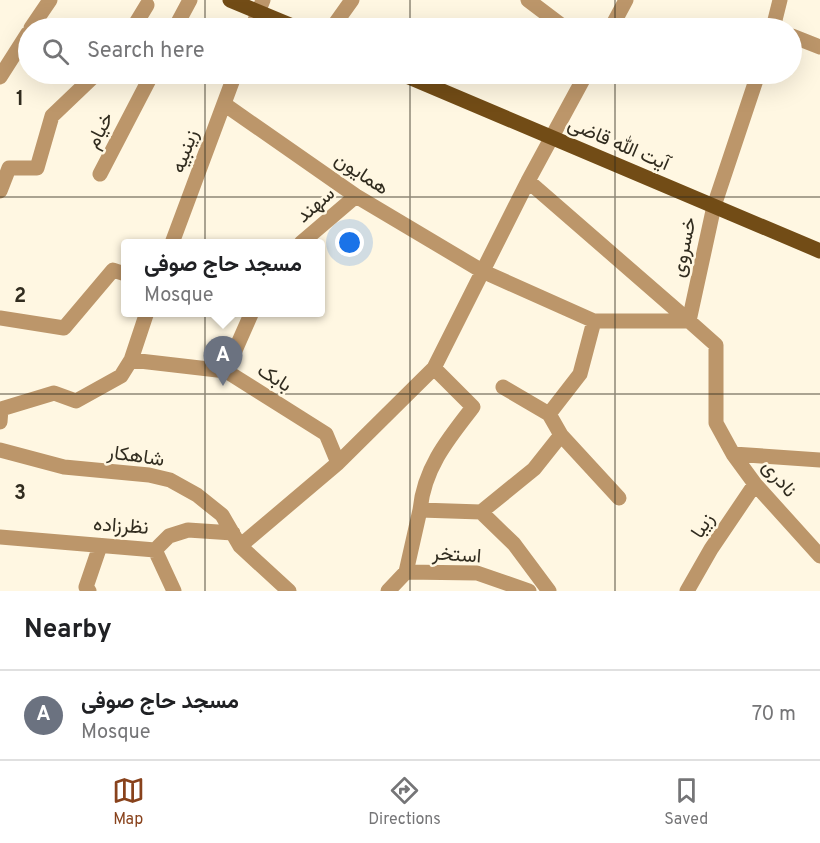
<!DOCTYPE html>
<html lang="en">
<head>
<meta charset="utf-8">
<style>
	body { margin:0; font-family:Overpass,Vazirmatn,sans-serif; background:#f6f6f6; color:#202124 }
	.you { position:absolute; left:350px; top:243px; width:21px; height:21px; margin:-15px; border:4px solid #fff; border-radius:50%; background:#1a73e8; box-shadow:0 0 0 9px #1a73e833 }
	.badge { display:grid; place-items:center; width:39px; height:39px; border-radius:50%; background:#88421c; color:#fff; font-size:20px; font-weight:700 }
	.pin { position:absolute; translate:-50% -50px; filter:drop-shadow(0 2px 3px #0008) }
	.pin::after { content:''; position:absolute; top:32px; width:21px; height:18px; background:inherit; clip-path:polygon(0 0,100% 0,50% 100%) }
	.popup { position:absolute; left:121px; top:239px; width:204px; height:78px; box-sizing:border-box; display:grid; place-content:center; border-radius:6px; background:#fff; filter:drop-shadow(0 2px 4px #0005); font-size:20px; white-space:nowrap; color:#757577 }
	.popup b { font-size:22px; color:#202124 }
	.popup::after { content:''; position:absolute; left:50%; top:100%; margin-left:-12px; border:12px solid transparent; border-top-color:#fff }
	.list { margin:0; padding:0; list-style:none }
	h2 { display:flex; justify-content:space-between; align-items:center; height:78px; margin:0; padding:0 24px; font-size:26px }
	h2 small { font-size:20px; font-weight:400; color:#757577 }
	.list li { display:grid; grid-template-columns:39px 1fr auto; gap:18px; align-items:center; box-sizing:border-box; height:90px; padding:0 24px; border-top:2px solid #e0e0e0 }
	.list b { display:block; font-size:22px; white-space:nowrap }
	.list p { margin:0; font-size:20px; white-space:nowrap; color:#757577 }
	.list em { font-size:20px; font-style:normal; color:#757577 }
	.icon { flex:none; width:33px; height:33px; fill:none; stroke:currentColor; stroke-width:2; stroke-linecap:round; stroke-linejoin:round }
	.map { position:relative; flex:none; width:820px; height:591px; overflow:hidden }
	.search { position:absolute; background:#fff; box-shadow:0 6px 24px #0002; left:18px; right:18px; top:18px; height:66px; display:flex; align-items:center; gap:15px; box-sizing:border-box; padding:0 21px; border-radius:33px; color:#757577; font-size:22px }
	.sheet { height:168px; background:#fff }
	nav { display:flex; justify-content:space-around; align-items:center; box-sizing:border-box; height:84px; border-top:2px solid #e0e0e0; background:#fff; font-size:16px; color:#757577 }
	nav a { display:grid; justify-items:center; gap:3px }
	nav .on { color:#88421c }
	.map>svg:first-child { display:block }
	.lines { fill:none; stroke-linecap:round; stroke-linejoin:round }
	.minor { stroke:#bc966a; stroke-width:15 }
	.major { stroke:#724c16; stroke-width:15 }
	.grid { fill:none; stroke:#312c1f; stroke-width:1.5; stroke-opacity:0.55 }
	.labels { text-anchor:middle; stroke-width:5; stroke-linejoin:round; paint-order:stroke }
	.street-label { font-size:20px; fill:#312c1f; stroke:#fff7e2 }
	.grid-label { font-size:20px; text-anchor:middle; font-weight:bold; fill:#312c1f; stroke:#fff7e2; stroke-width:5; stroke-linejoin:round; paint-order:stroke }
</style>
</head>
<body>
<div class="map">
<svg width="820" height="591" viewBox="0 0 820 591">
	<rect width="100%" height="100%" fill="#fff7e2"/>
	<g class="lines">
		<!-- minor -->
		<path class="minor" d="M 528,0 L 565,28
			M 31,28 L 50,0
			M 133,28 L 147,5
			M 175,28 L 190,0
			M 252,28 L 263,0
			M 332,28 L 352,0
			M 611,28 L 626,0
			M 773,28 L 780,0
			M 792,36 L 820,47
			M 758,74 L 714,206 L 689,321 L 716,345 L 716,423 L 733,454 L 820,460
			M 0,77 L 28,33
			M 224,104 L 356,196 L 482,271 L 594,321 L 689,321
			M 100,174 L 152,74
			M 528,181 L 689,321
			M 0,191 L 9,168 L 37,168 L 52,116 L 96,74
			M 172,243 L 235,74
			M 301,243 L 356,196
			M 0,318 L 64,328 L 113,270 L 125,274
			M 131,360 L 226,371 L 326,434 L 338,463
			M 226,371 L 252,312
			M 503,387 L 549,414 L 561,435 L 619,498
			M 549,414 L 580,374 L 594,321
			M 0,422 L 1,409 L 54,393 L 76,401 L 121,376 L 131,360 L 147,312
			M 0,450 L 64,467 L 149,475 L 170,480 L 197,495 L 222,515 L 240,546 L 289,591
			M 733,454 L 755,484 L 820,556
			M 420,510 C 424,468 448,439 473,407 L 434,368
			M 481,512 L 534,469 L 561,435
			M 0,537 L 155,550 L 169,536 L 188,530 L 233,533
			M 240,546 L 338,463 L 434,368 L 528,181 L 586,74
			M 155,550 L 174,591
			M 406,572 L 420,510 L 481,512 L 514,544 L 549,591
			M 89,591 L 86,587 L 100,546
			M 388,591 L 406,572 L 477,573 L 529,591
			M 687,591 L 711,549 L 755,484"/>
		<!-- major -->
		<path class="major" d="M 230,0 L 297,28
			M 402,74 L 820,251"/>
	</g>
	<!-- grid -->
	<path class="grid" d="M 205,0 L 205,28M 410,0 L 410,28M 615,0 L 615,28M 205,74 L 205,591M 410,74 L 410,591M 615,74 L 615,591M 0,197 L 820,197M 0,394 L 820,394"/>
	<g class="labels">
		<!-- street labels -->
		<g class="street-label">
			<text transform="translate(99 130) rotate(-63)" y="7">خیام</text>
			<text transform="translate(619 143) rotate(23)" y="7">آیت الله قاضی</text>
			<text transform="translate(184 151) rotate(-70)" y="7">زینبیه</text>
			<text transform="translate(362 173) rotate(33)" y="7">همایون</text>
			<text transform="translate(315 204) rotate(-41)" y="7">سهند</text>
			<text transform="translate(683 247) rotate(-78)" y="7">خسروی</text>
			<text transform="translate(275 377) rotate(32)" y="7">بابک</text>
			<text transform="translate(136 455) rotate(8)" y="7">شاهکار</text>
			<text transform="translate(780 478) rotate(50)" y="7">نادری</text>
			<text transform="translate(121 525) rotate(4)" y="7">نظرزاده</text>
			<text transform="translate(702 525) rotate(-57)" y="7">زیبا</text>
			<text transform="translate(457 554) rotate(4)" y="7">استخر</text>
		</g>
	</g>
	<g class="grid-label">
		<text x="20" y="105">1</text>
		<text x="20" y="302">2</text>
		<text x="20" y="499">3</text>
	</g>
</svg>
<div class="you"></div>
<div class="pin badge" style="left:223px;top:386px;background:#6b7280">A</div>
<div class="popup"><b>مسجد حاج صوفی</b>Mosque</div>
<div class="search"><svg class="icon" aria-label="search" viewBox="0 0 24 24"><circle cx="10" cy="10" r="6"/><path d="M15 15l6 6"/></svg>Search here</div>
</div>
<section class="sheet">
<h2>Nearby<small></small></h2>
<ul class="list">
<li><span class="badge" style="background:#6b7280">A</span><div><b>مسجد حاج صوفی</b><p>Mosque</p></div><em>70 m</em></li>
</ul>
</section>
<nav>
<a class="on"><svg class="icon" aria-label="map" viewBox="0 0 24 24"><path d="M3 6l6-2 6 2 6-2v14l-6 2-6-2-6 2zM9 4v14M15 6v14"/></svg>Map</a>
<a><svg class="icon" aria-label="directions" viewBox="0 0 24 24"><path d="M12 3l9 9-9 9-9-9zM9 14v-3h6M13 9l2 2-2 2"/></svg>Directions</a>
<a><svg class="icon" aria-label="saved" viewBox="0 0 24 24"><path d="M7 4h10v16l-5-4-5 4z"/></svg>Saved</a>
</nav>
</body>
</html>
